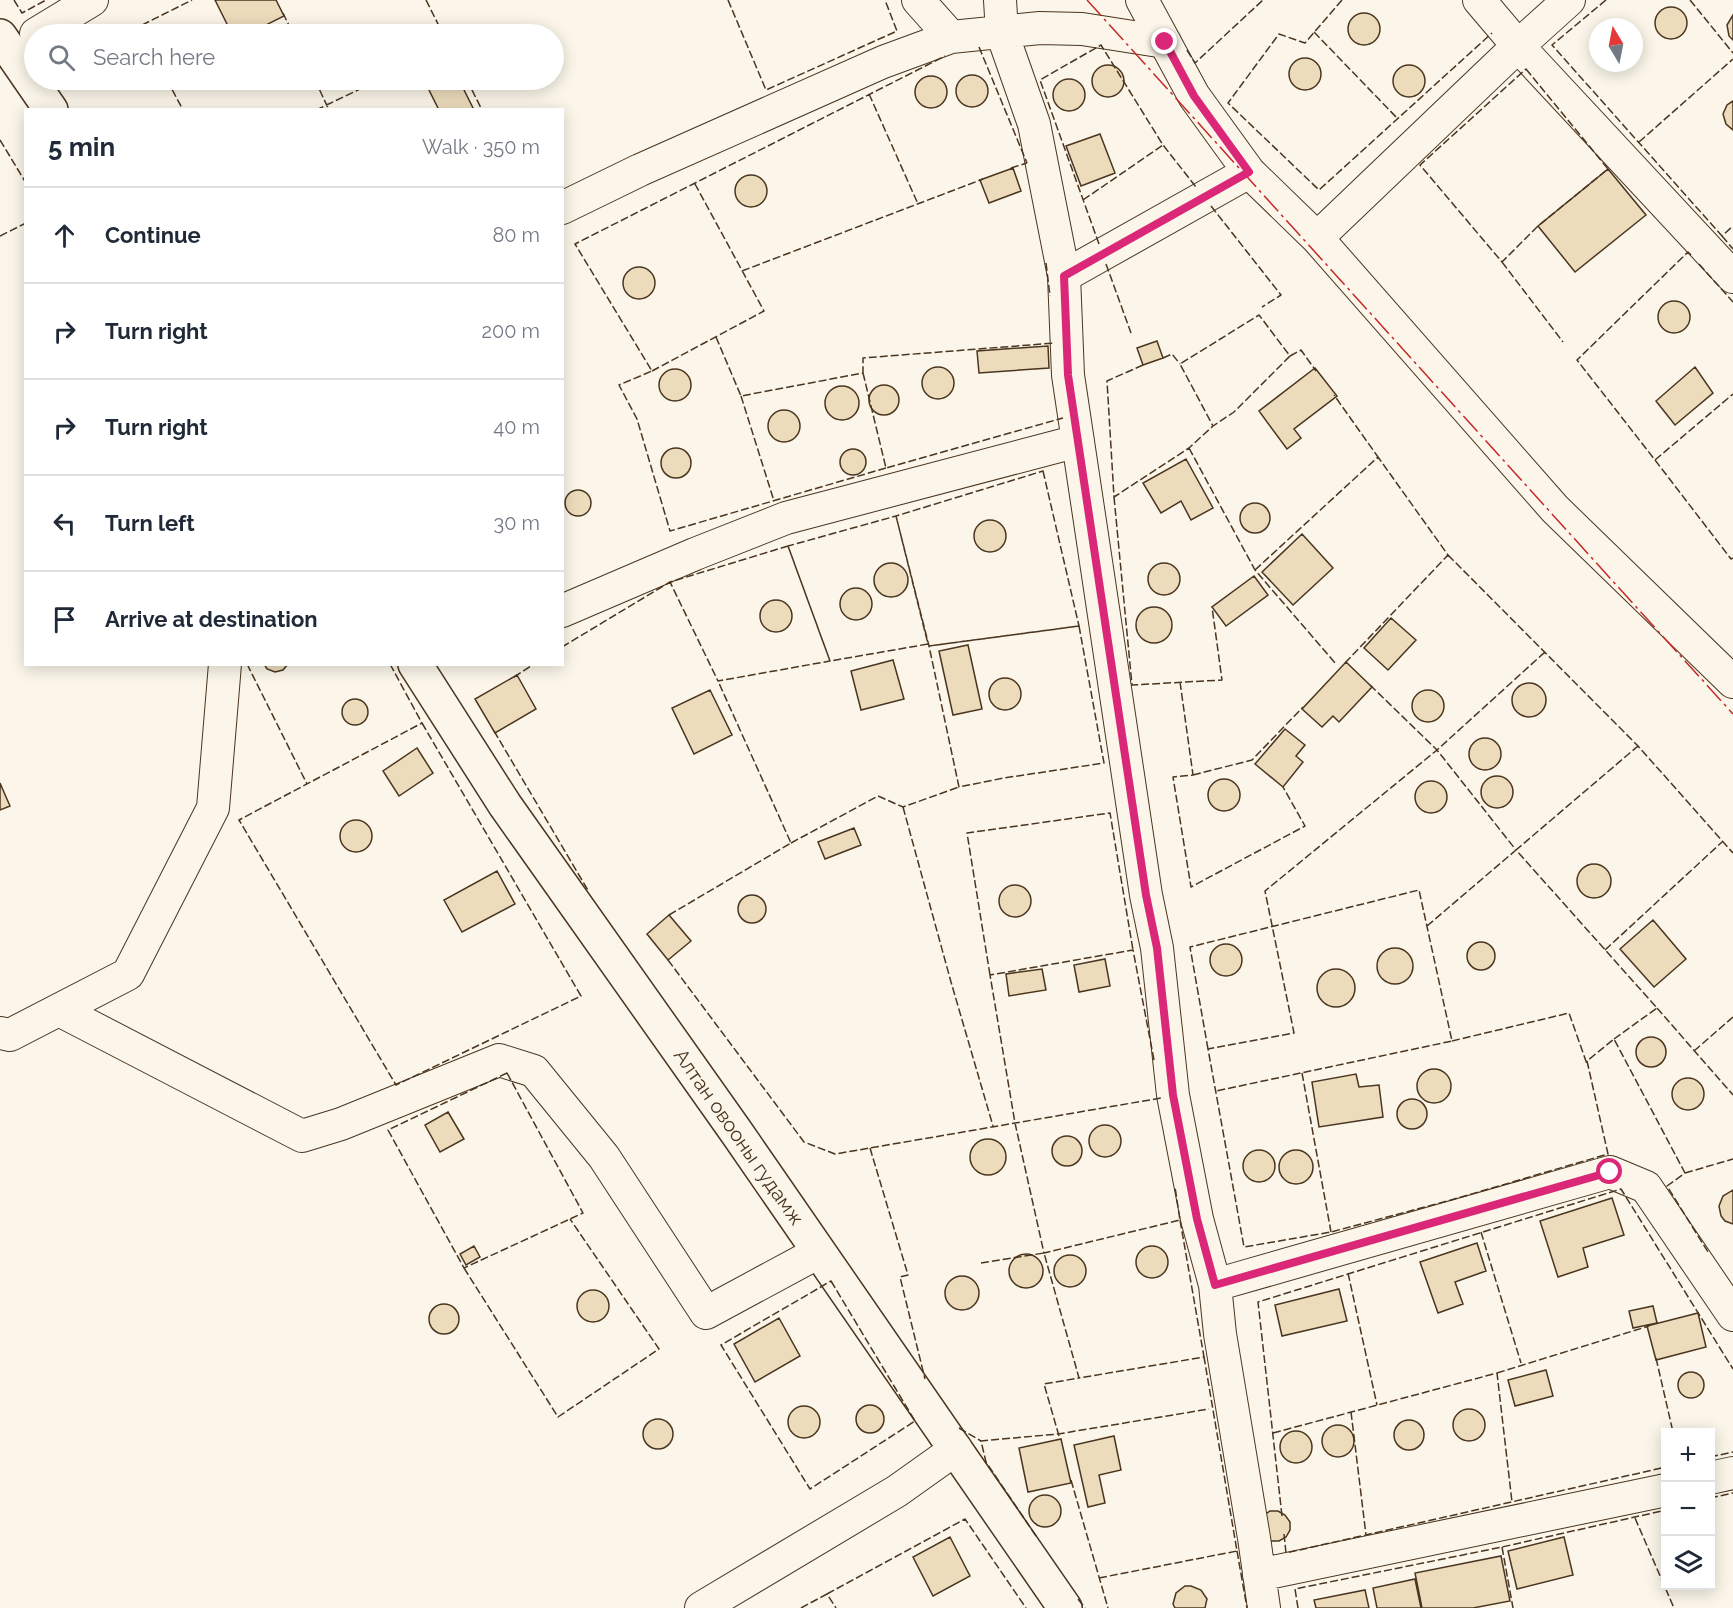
<!DOCTYPE html>
<html lang="en">
<head>
<meta charset="utf-8">
<style>
	body { margin:0; font-family:Raleway,sans-serif; background:#f6f6f7; color:#1f2937 }
	.controls { position:absolute; right:18px; bottom:18px; display:grid; overflow:hidden; border-radius:0px; box-shadow:0 3px 15px #0003 }
	.controls button { width:54px; height:54px; display:grid; place-items:center; padding:0; border:0; border-bottom:2px solid #e0e1e3; background:#fff; color:#1f2937; font:30px sans-serif }
	.compass { position:absolute; left:1589px; top:18px; width:54px; height:54px; border-radius:50%; background:#fff; box-shadow:0 3px 15px #0003; rotate:350deg }
	.stop { position:absolute; width:18px; height:18px; margin:-14px; border:4px solid #db2777; border-radius:50%; background:#fff }
	.stop.end { background:#db2777; border-color:#fff; box-shadow:0 2px 6px #0008 }
	.list { margin:0; padding:0; list-style:none }
	h2 { display:flex; justify-content:space-between; align-items:center; height:78px; margin:0; padding:0 24px; font-size:26px }
	h2 small { font-size:20px; font-weight:400; color:#747a83 }
	.list li { display:grid; grid-template-columns:39px 1fr auto; gap:18px; align-items:center; box-sizing:border-box; height:96px; padding:0 24px; border-top:2px solid #e0e1e3 }
	.list b { display:block; font-size:22px; white-space:nowrap }
	.list em { font-size:20px; font-style:normal; color:#747a83 }
	.icon { flex:none; width:33px; height:33px; fill:none; stroke:currentColor; stroke-width:2; stroke-linecap:round; stroke-linejoin:round }
	.map { position:relative; flex:none; width:1733px; height:1608px; overflow:hidden }
	.search { position:absolute; background:#fff; box-shadow:0 3px 15px #0003; left:24px; top:24px; width:540px; height:66px; display:flex; align-items:center; gap:15px; box-sizing:border-box; padding:0 21px; border-radius:33px; color:#747a83; font-size:22px }
	.panel { position:absolute; background:#fff; box-shadow:0 3px 15px #0003; left:24px; top:108px; width:540px; height:558px; border-radius:0px }
	.map>svg:first-child { display:block }
	.building { fill:#ecdcbc; stroke:#4a3520; stroke-width:1.5 }
	.lines { fill:none; stroke-linecap:round; stroke-linejoin:round }
	.street-casing { stroke:#4a3520; stroke-width:34 }
	.secondary-casing { stroke:#4a3520; stroke-width:36 }
	.street { stroke:#fbf6e9; stroke-width:32 }
	.secondary { stroke:#fbf6e9; stroke-width:33 }
	.fence { stroke:#4a3520; stroke-width:1.5; stroke-dasharray:8 3; stroke-linecap:butt }
	.power { stroke:#c62828; stroke-width:1.5; stroke-dasharray:21 4.5 3 4.5; stroke-linecap:butt }
	.route { stroke:#db2777; stroke-width:8 }
	.labels { text-anchor:middle; stroke-width:4.5; stroke-linejoin:round; paint-order:stroke }
	.street-label { font-size:20px; fill:#4a3520; stroke:#fbf6e9 }
</style>
</head>
<body>
<div class="map">
<svg width="1733" height="1608" viewBox="0 0 1733 1608">
	<rect width="100%" height="100%" fill="#fbf6e9"/>
	<!-- building -->
	<path class="building" d="M 215,0 L 276,0 L 284,16 L 248,34 L 232,34 Z
		M1655 23a16 16 0 1 1 32 0a16 16 0 1 1-32 0Z
		M1348 29a16 16 0 1 1 32 0a16 16 0 1 1-32 0Z
		M 1733,15 L 1733,40 L 1729,36 L 1727,25 Z
		M1289 74a16 16 0 1 1 32 0a16 16 0 1 1-32 0Z
		M1393 81a16 16 0 1 1 32 0a16 16 0 1 1-32 0Z
		M1092 81a16 16 0 1 1 32 0a16 16 0 1 1-32 0Z
		M956 91a16 16 0 1 1 32 0a16 16 0 1 1-32 0Z
		M915 92a16 16 0 1 1 32 0a16 16 0 1 1-32 0Z
		M1053 95a16 16 0 1 1 32 0a16 16 0 1 1-32 0Z
		M 247,80 L 273,80 L 270,83 L 260,87 L 251,84 Z
		M 450,80 L 459,80 L 474,110 L 439,110 L 429,90 Z
		M 1733,101 L 1733,130 L 1726,124 L 1723,114 L 1727,105 Z
		M 1100,134 L 1115,173 L 1081,186 L 1066,146 Z
		M 1013,168 L 1021,191 L 989,203 L 980,180 Z
		M 1608,169 L 1646,215 L 1575,272 L 1538,226 Z
		M735 191a16 16 0 1 1 32 0a16 16 0 1 1-32 0Z
		M623 283a16 16 0 1 1 32 0a16 16 0 1 1-32 0Z
		M1658 317a16 16 0 1 1 32 0a16 16 0 1 1-32 0Z
		M 1157,341 L 1163,358 L 1143,365 L 1137,348 Z
		M 1048,346 L 1049,368 L 979,373 L 977,351 Z
		M922 383a16 16 0 1 1 32 0a16 16 0 1 1-32 0Z
		M 1695,367 L 1713,393 L 1675,425 L 1656,401 Z
		M 1315,368 L 1337,396 L 1294,429 L 1301,438 L 1287,449 L 1259,411 Z
		M659 385a16 16 0 1 1 32 0a16 16 0 1 1-32 0Z
		M869 400a15 15 0 1 1 30 0a15 15 0 1 1-30 0Z
		M825 403a17 17 0 1 1 34 0a17 17 0 1 1-34 0Z
		M768 426a16 16 0 1 1 32 0a16 16 0 1 1-32 0Z
		M661 463a15 15 0 1 1 30 0a15 15 0 1 1-30 0Z
		M840 462a13 13 0 1 1 26 0a13 13 0 1 1-26 0Z
		M 1186,459 L 1213,508 L 1191,520 L 1181,501 L 1161,513 L 1143,483 Z
		M565 503a13 13 0 1 1 26 0a13 13 0 1 1-26 0Z
		M1240 518a15 15 0 1 1 30 0a15 15 0 1 1-30 0Z
		M974 536a16 16 0 1 1 32 0a16 16 0 1 1-32 0Z
		M 1302,534 L 1333,568 L 1293,605 L 1262,572 Z
		M874 580a17 17 0 1 1 34 0a17 17 0 1 1-34 0Z
		M1148 579a16 16 0 1 1 32 0a16 16 0 1 1-32 0Z
		M 1254,576 L 1268,595 L 1226,626 L 1212,607 Z
		M840 604a16 16 0 1 1 32 0a16 16 0 1 1-32 0Z
		M760 616a16 16 0 1 1 32 0a16 16 0 1 1-32 0Z
		M1136 625a18 18 0 1 1 36 0a18 18 0 1 1-36 0Z
		M 1391,618 L 1416,640 L 1388,670 L 1364,648 Z
		M 968,645 L 982,709 L 953,715 L 939,651 Z
		M 893,660 L 904,699 L 861,710 L 851,671 Z
		M 1346,662 L 1372,687 L 1339,722 L 1333,716 L 1322,727 L 1302,709 Z
		M 288,664 L 283,670 L 275,672 L 267,669 L 264,664 Z
		M 517,675 L 536,709 L 495,733 L 475,699 Z
		M989 694a16 16 0 1 1 32 0a16 16 0 1 1-32 0Z
		M1512 700a17 17 0 1 1 34 0a17 17 0 1 1-34 0Z
		M 710,690 L 732,735 L 694,754 L 672,708 Z
		M1412 706a16 16 0 1 1 32 0a16 16 0 1 1-32 0Z
		M342 712a13 13 0 1 1 26 0a13 13 0 1 1-26 0Z
		M 1285,729 L 1305,745 L 1296,756 L 1303,762 L 1283,787 L 1255,764 Z
		M1469 754a16 16 0 1 1 32 0a16 16 0 1 1-32 0Z
		M 417,748 L 433,773 L 399,796 L 383,771 Z
		M1481 792a16 16 0 1 1 32 0a16 16 0 1 1-32 0Z
		M1208 795a16 16 0 1 1 32 0a16 16 0 1 1-32 0Z
		M1415 797a16 16 0 1 1 32 0a16 16 0 1 1-32 0Z
		M 0,783 L 10,806 L 0,810 Z
		M340 836a16 16 0 1 1 32 0a16 16 0 1 1-32 0Z
		M 854,828 L 861,845 L 825,859 L 818,842 Z
		M1577 881a17 17 0 1 1 34 0a17 17 0 1 1-34 0Z
		M 497,871 L 515,904 L 462,932 L 444,900 Z
		M999 901a16 16 0 1 1 32 0a16 16 0 1 1-32 0Z
		M738 909a14 14 0 1 1 28 0a14 14 0 1 1-28 0Z
		M 669,915 L 691,941 L 668,960 L 647,934 Z
		M 1653,920 L 1686,959 L 1654,987 L 1620,949 Z
		M1467 956a14 14 0 1 1 28 0a14 14 0 1 1-28 0Z
		M1210 960a16 16 0 1 1 32 0a16 16 0 1 1-32 0Z
		M1377 966a18 18 0 1 1 36 0a18 18 0 1 1-36 0Z
		M 1105,959 L 1110,986 L 1079,992 L 1074,965 Z
		M1317 988a19 19 0 1 1 38 0a19 19 0 1 1-38 0Z
		M 1042,969 L 1046,990 L 1009,996 L 1006,974 Z
		M1636 1052a15 15 0 1 1 30 0a15 15 0 1 1-30 0Z
		M1417 1086a17 17 0 1 1 34 0a17 17 0 1 1-34 0Z
		M 1356,1074 L 1359,1087 L 1379,1085 L 1383,1117 L 1319,1127 L 1312,1082 Z
		M1672 1094a16 16 0 1 1 32 0a16 16 0 1 1-32 0Z
		M1397 1114a15 15 0 1 1 30 0a15 15 0 1 1-30 0Z
		M 448,1112 L 464,1139 L 440,1152 L 425,1125 Z
		M1089 1141a16 16 0 1 1 32 0a16 16 0 1 1-32 0Z
		M1052 1151a15 15 0 1 1 30 0a15 15 0 1 1-30 0Z
		M970 1157a18 18 0 1 1 36 0a18 18 0 1 1-36 0Z
		M1279 1167a17 17 0 1 1 34 0a17 17 0 1 1-34 0Z
		M1243 1166a16 16 0 1 1 32 0a16 16 0 1 1-32 0Z
		M 1733,1190 L 1733,1224 L 1725,1221 L 1721,1216 L 1719,1206 L 1723,1196 Z
		M 1612,1198 L 1624,1235 L 1583,1248 L 1588,1267 L 1558,1277 L 1540,1221 Z
		M 1477,1243 L 1486,1271 L 1455,1282 L 1463,1304 L 1438,1313 L 1420,1262 Z
		M1136 1262a16 16 0 1 1 32 0a16 16 0 1 1-32 0Z
		M 474,1246 L 480,1257 L 466,1265 L 460,1254 Z
		M1009 1271a17 17 0 1 1 34 0a17 17 0 1 1-34 0Z
		M1054 1271a16 16 0 1 1 32 0a16 16 0 1 1-32 0Z
		M945 1293a17 17 0 1 1 34 0a17 17 0 1 1-34 0Z
		M 1339,1289 L 1347,1321 L 1282,1336 L 1275,1305 Z
		M577 1306a16 16 0 1 1 32 0a16 16 0 1 1-32 0Z
		M429 1319a15 15 0 1 1 30 0a15 15 0 1 1-30 0Z
		M 1653,1306 L 1657,1323 L 1633,1328 L 1629,1311 Z
		M 1698,1313 L 1706,1347 L 1656,1360 L 1647,1326 Z
		M 779,1318 L 800,1356 L 755,1382 L 734,1344 Z
		M 1546,1370 L 1553,1396 L 1515,1406 L 1508,1380 Z
		M1678 1385a13 13 0 1 1 26 0a13 13 0 1 1-26 0Z
		M856 1419a14 14 0 1 1 28 0a14 14 0 1 1-28 0Z
		M788 1422a16 16 0 1 1 32 0a16 16 0 1 1-32 0Z
		M1453 1425a16 16 0 1 1 32 0a16 16 0 1 1-32 0Z
		M643 1434a15 15 0 1 1 30 0a15 15 0 1 1-30 0Z
		M1394 1435a15 15 0 1 1 30 0a15 15 0 1 1-30 0Z
		M1322 1441a16 16 0 1 1 32 0a16 16 0 1 1-32 0Z
		M1280 1447a16 16 0 1 1 32 0a16 16 0 1 1-32 0Z
		M 1114,1436 L 1121,1470 L 1099,1475 L 1105,1503 L 1088,1507 L 1074,1445 Z
		M 1061,1439 L 1071,1483 L 1028,1492 L 1019,1448 Z
		M1029 1511a16 16 0 1 1 32 0a16 16 0 1 1-32 0Z
		M 1270,1511 L 1278,1511 L 1285,1515 L 1290,1522 L 1290,1530 L 1286,1537 L 1279,1541 L 1271,1541 L 1263,1537 L 1263,1516 Z
		M 950,1537 L 970,1576 L 933,1596 L 913,1557 Z
		M 1564,1537 L 1573,1575 L 1517,1589 L 1508,1551 Z
		M 1501,1556 L 1510,1601 L 1473,1608 L 1422,1608 L 1415,1573 Z
		M 1415,1579 L 1421,1608 L 1377,1608 L 1373,1588 Z
		M 1185,1586 L 1191,1586 L 1201,1590 L 1207,1599 L 1205,1608 L 1175,1608 L 1173,1604 L 1176,1593 Z
		M 1365,1590 L 1369,1608 L 1316,1608 L 1314,1600 Z"/>
	<g class="lines">
		<!-- street casing -->
		<g class="street-casing">
			<path id="street" d="M 918,0 L 951,37
				M 1000,0 L 1002,33 L 1034,124 L 1064,276 L 1068,375 L 1146,895 L 1157,948 L 1173,1095 L 1197,1219 L 1215,1285 L 1220,1334 L 1254,1538 L 1264,1608
				M 1142,0 L 1194,96 L 1249,172 L 1317,238 L 1555,509 L 1733,682
				M 1479,0 L 1518,46 L 1733,277
				M 36,34 L 92,0
				M 562,208 L 640,170 L 883,62 L 951,37 L 1040,28 L 1082,29 L 1165,42
				M 1317,238 L 1518,46 L 1569,0
				M 1064,276 L 1249,172
				M 562,611 L 695,554 L 786,518 L 1078,441
				M 59,1010 L 302,1136 L 341,1124 L 499,1060 L 534,1071 L 604,1157 L 706,1313 L 819,1252
				M 0,1033 L 10,1035 L 128,974 L 213,808 L 225,664
				M 1215,1285 L 1610,1172 L 1646,1187 L 1733,1315
				M 1710,1478 L 1733,1473
				M 1259,1575 L 1666,1490
				M 701,1608 L 897,1491 L 956,1449"/>
		</g>
		<!-- secondary casing -->
		<g class="secondary-casing">
			<path id="secondary" d="M 0,36 L 51,110
				M 415,664 L 505,805 L 737,1133 L 1065,1608"/>
		</g>
		<!-- street -->
		<use href="#street" class="street"/>
		<!-- secondary -->
		<use href="#secondary" class="secondary"/>
		<!-- fence -->
		<path class="fence" d="M 14,0 L 22,13 L 46,0
			M 426,0 L 443,34
			M 728,0 L 766,90 L 897,31 L 885,0
			M 1342,0 L 1305,43 L 1279,34 L 1228,103 L 1319,190 L 1492,33
			M 1606,0 L 1552,45 L 1722,236 L 1733,226
			M 1690,0 L 1733,53
			M 283,13 L 293,34
			M 1314,32 L 1398,119
			M 144,34 L 140,26 L 192,0
			M 979,47 L 1027,163
			M 1187,50 L 1195,63 L 1263,0
			M 1526,69 L 1608,169 L 1538,226 L 1502,262 L 1420,165 Z
			M 167,80 L 183,110
			M 315,80 L 329,110
			M 467,80 L 482,110
			M 869,94 L 918,204
			M 316,110 L 379,80
			M 0,140 L 26,183
			M 1639,142 L 1733,59
			M 1011,168 L 1027,163
			M 1083,200 L 1163,145
			M 1211,206 L 1281,295 L 1262,307
			M 0,236 L 26,223
			M 1722,236 L 1733,249
			M 1099,244 L 1040,80 L 1101,45 L 1163,145 L 1196,187
			M 1691,255 L 1688,252 L 1577,360 L 1655,460 L 1733,394
			M 1502,262 L 1563,342
			M 1046,263 L 1050,296
			M 1106,264 L 1131,333
			M 1699,264 L 1733,302
			M 742,271 L 983,179
			M 716,337 L 741,396 L 863,373 L 863,358 L 1055,343
			M 1290,356 L 1301,350 L 1316,371
			M 1163,358 L 1172,354 L 1180,364
			M 1143,365 L 1107,381 L 1114,497 L 1189,448 L 1213,426 L 1234,412 L 1290,356 L 1259,315 L 1180,364 L 1213,426
			M 652,371 L 764,311 L 695,184
			M 863,373 L 886,468 L 1063,418
			M 741,396 L 774,501
			M 1189,448 L 1255,570 L 1336,664
			M 1655,460 L 1731,559 L 1733,558
			M 886,468 L 670,531 L 637,419 L 619,385 L 652,371 L 575,244 L 945,56
			M 1043,471 L 1079,626 L 929,646 L 896,516 Z
			M 1114,497 L 1132,685 L 1222,680 L 1212,607
			M 896,516 L 928,644 L 830,661 L 788,546 Z
			M 788,546 L 830,661 L 718,681 L 670,582 Z
			M 1448,555 L 1638,746 L 1733,853
			M 1255,570 L 1378,457 L 1334,395
			M 1079,626 L 1104,763 L 1004,778 L 959,787 L 929,646 Z
			M 562,647 L 670,582
			M 1345,663 L 1448,555 L 1378,457
			M 247,664 L 307,784
			M 390,664 L 423,725
			M 514,677 L 534,664
			M 1180,682 L 1193,775 L 1173,777 L 1191,887 L 1305,826 L 1283,787
			M 1370,685 L 1437,750 L 1545,652
			M 422,723 L 581,996 L 396,1085 L 239,820 Z
			M 494,731 L 589,892
			M 1193,775 L 1252,760 L 1303,707
			M 903,807 L 951,982 L 993,1126
			M 791,843 L 878,796 L 903,807 L 959,787
			M 669,915 L 791,843 L 718,681
			M 1427,926 L 1516,850 L 1437,750 L 1265,891 L 1294,1033 L 1208,1049 L 1244,1247 L 1331,1232 L 1451,1200 L 1608,1154 L 1587,1061 L 1614,1039 L 1685,1173 L 1667,1186 L 1708,1252
			M 1605,950 L 1722,842
			M 668,960 L 804,1142 L 835,1154 L 1161,1098 L 1160,1096
			M 990,975 L 967,833 L 1110,813 L 1133,950
			M 1657,1008 L 1733,1095
			M 1614,1039 L 1657,1008 L 1516,850 L 1638,746
			M 1452,1041 L 1569,1013 L 1587,1064
			M 1208,1049 L 1190,947 L 1419,890 L 1452,1041 L 1216,1091
			M 1694,1051 L 1733,1017
			M 1154,1060 L 1133,950 L 990,975 L 1015,1123 L 1044,1253 L 1180,1220 L 1175,1187
			M 507,1073 L 583,1213 L 464,1268 L 388,1130 Z
			M 1302,1073 L 1331,1232
			M 870,1148 L 908,1275 L 900,1277 L 925,1379
			M 1685,1173 L 1733,1159
			M 1481,1232 L 1521,1363
			M 981,1263 L 1044,1253 L 1079,1378 L 1204,1357 L 1180,1220
			M 464,1268 L 558,1417 L 659,1349 L 570,1219
			M 1348,1273 L 1377,1405
			M 831,1281 L 915,1421 L 810,1489 L 721,1345 Z
			M 1656,1358 L 1673,1432
			M 1497,1373 L 1649,1326
			M 1351,1412 L 1366,1535
			M 959,1428 L 981,1441
			M 1273,1433 L 1497,1373 L 1512,1502
			M 1059,1436 L 1044,1384 L 1079,1378
			M 1710,1457 L 1733,1452
			M 1071,1480 L 1108,1608
			M 1710,1498 L 1733,1493
			M 1282,1516 L 1258,1302 L 1621,1189 L 1733,1369
			M 1635,1518 L 1674,1608
			M 1284,1534 L 1286,1553 L 1666,1467
			M 1036,1536 L 986,1462 L 981,1441 L 1058,1434 L 1209,1409
			M 1502,1547 L 1513,1608
			M 1237,1551 L 1247,1608
			M 1099,1578 L 1237,1551 L 1204,1357
			M 827,1594 L 965,1519 L 1026,1608
			M 1078,1599 L 1085,1608
			M 801,1608 L 827,1594 L 836,1608
			M 1298,1608 L 1295,1589 L 1502,1547 L 1666,1510"/>
		<!-- power -->
		<path class="power" d="M 1087,0 L 1733,714"/>
	</g>
	<g class="lines">
		<!-- route -->
		<path class="route" d="M 1165,42 L 1194,96 L 1249,172 L 1064,276 L 1068,375 L 1146,895 L 1157,948 L 1173,1095 L 1197,1219 L 1215,1285 L 1610,1172"/>
	</g>
	<g class="labels">
		<!-- street labels -->
		<g class="street-label">
			<text transform="translate(739 1137) rotate(55)" y="7">Алтан овооны гудамж</text>
		</g>
	</g>
</svg>
<div class="controls">
<button>+</button>
<button>−</button>
<button><svg class="icon" aria-label="layers" viewBox="0 0 24 24"><path d="M12 4l9 5-9 5-9-5zM3 14l9 5 9-5"/></svg></button>
</div>
<svg class="compass" viewBox="-18 -18 36 36"><path d="M0-13l5 13h-10z" fill="#e53935"/><path d="M0 13l5-13h-10z" fill="#747a83"/></svg>
<div class="stop" style="left:1610px;top:1172px"></div>
<div class="stop end" style="left:1165px;top:42px"></div>
<div class="search"><svg class="icon" aria-label="search" viewBox="0 0 24 24"><circle cx="10" cy="10" r="6"/><path d="M15 15l6 6"/></svg>Search here</div>
<section class="panel">
<h2>5 min<small>Walk · 350 m</small></h2>
<ul class="list">
<li><svg class="icon" aria-label="ahead" viewBox="0 0 24 24"><path d="M12 20V5M6 11l6-6 6 6"/></svg><div><b>Continue</b></div><em>80 m</em></li>
<li><svg class="icon" aria-label="right" viewBox="0 0 24 24"><path d="M7 20v-9h11M14 6l5 5-5 5"/></svg><div><b>Turn right</b></div><em>200 m</em></li>
<li><svg class="icon" aria-label="right" viewBox="0 0 24 24"><path d="M7 20v-9h11M14 6l5 5-5 5"/></svg><div><b>Turn right</b></div><em>40 m</em></li>
<li><svg class="icon" aria-label="left" viewBox="0 0 24 24"><path d="M17 20v-9H6M10 6l-5 5 5 5"/></svg><div><b>Turn left</b></div><em>30 m</em></li>
<li><svg class="icon" aria-label="arrive" viewBox="0 0 24 24"><path d="M6 21V4h12l-3 4 3 4H6"/></svg><div><b>Arrive at destination</b></div></li>
</ul>
</section>
</div>
</body>
</html>
